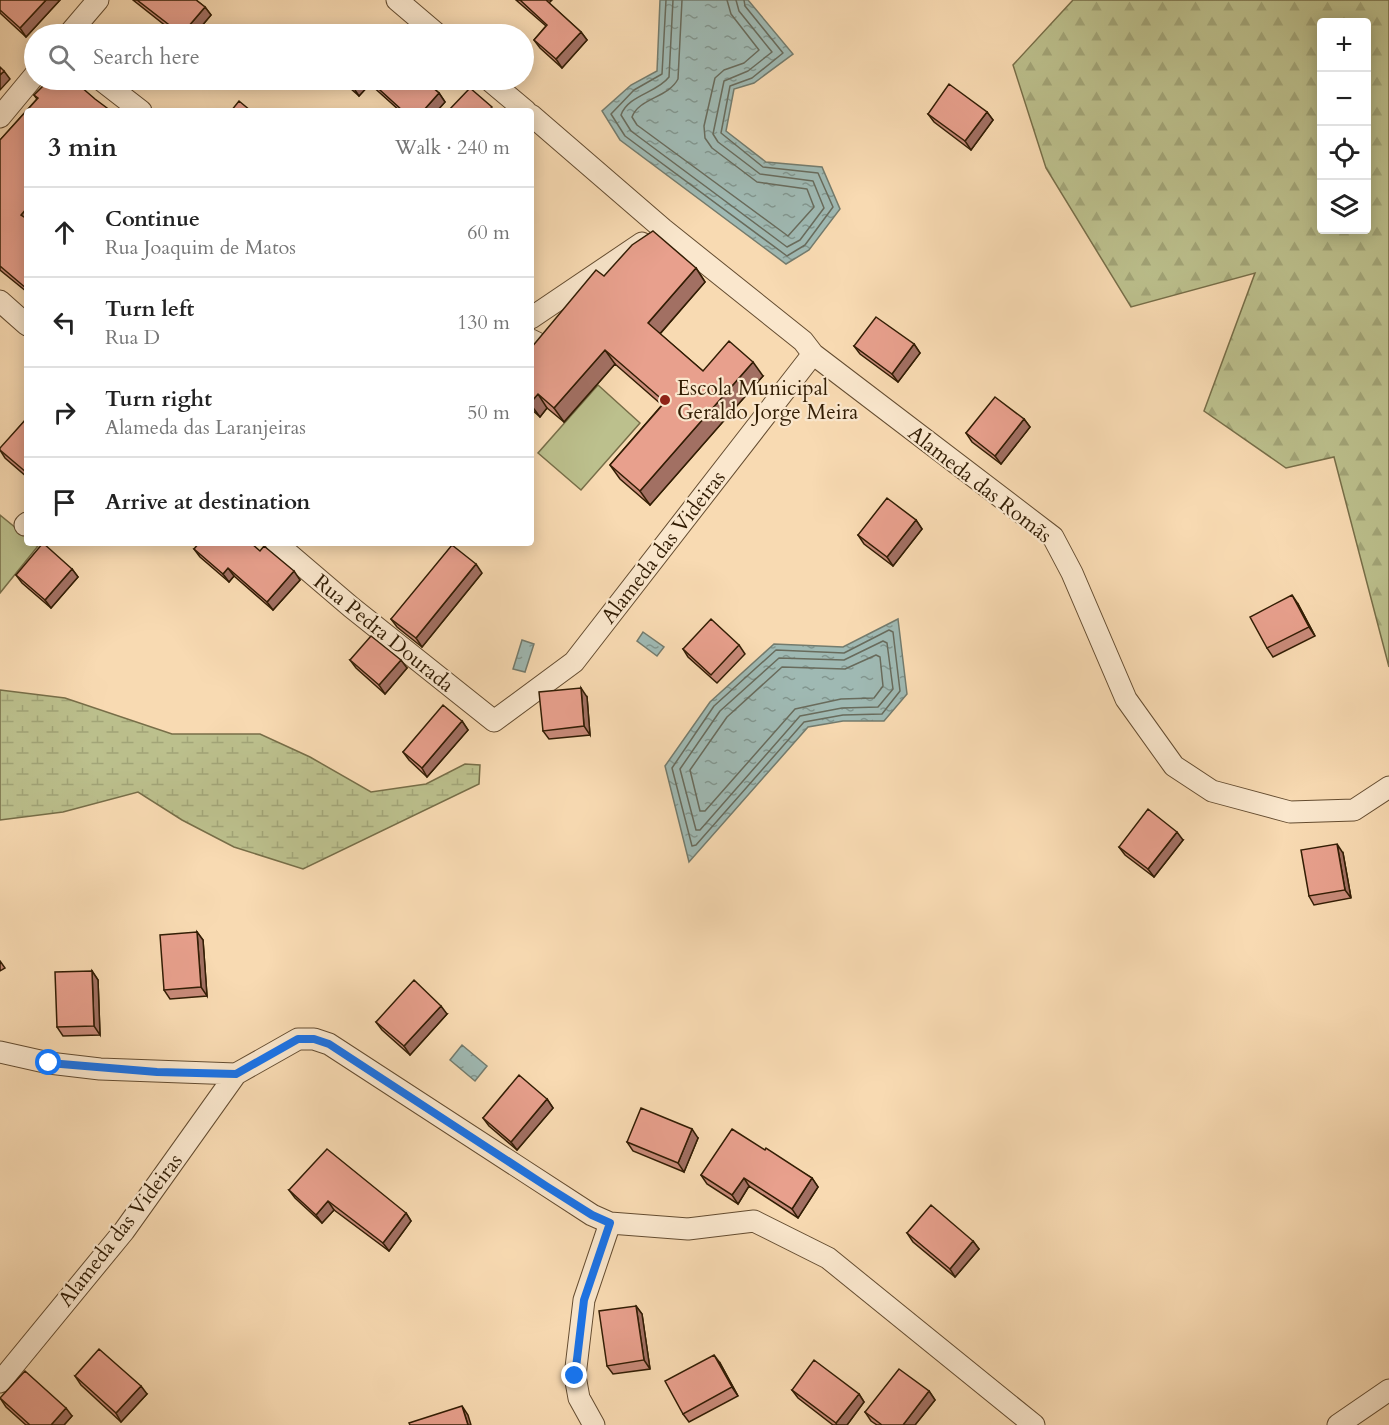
<!DOCTYPE html>
<html lang="en">
<head>
<meta charset="utf-8">
<style>
	body { margin:0; font-family:Cardo,serif; background:#f2f2f2; color:#222 }
	.controls { position:absolute; right:18px; top:18px; display:grid; overflow:hidden; border-radius:6px; box-shadow:0 3px 15px #0003 }
	.controls button { width:54px; height:54px; display:grid; place-items:center; padding:0; border:0; border-bottom:2px solid #e0e0e0; background:#fff; color:#222; font:30px sans-serif }
	.stop { position:absolute; width:18px; height:18px; margin:-14px; border:4px solid #1a73e8; border-radius:50%; background:#fff }
	.stop.end { background:#1a73e8; border-color:#fff; box-shadow:0 2px 6px #0008 }
	.list { margin:0; padding:0; list-style:none }
	h2 { display:flex; justify-content:space-between; align-items:center; height:78px; margin:0; padding:0 24px; font-size:26px }
	h2 small { font-size:20px; font-weight:400; color:#767676 }
	.list li { display:grid; grid-template-columns:39px 1fr auto; gap:18px; align-items:center; box-sizing:border-box; height:90px; padding:0 24px; border-top:2px solid #e0e0e0 }
	.list b { display:block; font-size:22px; white-space:nowrap }
	.list p { margin:0; font-size:20px; white-space:nowrap; color:#767676 }
	.list em { font-size:20px; font-style:normal; color:#767676 }
	.icon { flex:none; width:33px; height:33px; fill:none; stroke:currentColor; stroke-width:2; stroke-linecap:round; stroke-linejoin:round }
	.map { position:relative; flex:none; width:1389px; height:1425px; overflow:hidden }
	.search { position:absolute; background:#fff; box-shadow:0 3px 15px #0003; left:24px; top:24px; width:510px; height:66px; display:flex; align-items:center; gap:15px; box-sizing:border-box; padding:0 21px; border-radius:33px; color:#767676; font-size:22px }
	.panel { position:absolute; background:#fff; box-shadow:0 3px 15px #0003; left:24px; top:108px; width:510px; height:438px; border-radius:6px }
	.map>svg:first-child { display:block }
	.green { fill:#bcc08d; stroke:#776e48; stroke-width:1.5 }
	.forest { fill:url(#forest-firs); stroke:#776e48; stroke-width:1.5; fill-rule:evenodd }
	.wetland { fill:url(#wetland-marsh); stroke:#776e48; stroke-width:1.5 }
	.water { fill:url(#water-ripples); stroke:#737b6d; stroke-width:1.5 }
	.lines { fill:none; stroke-linecap:round; stroke-linejoin:round }
	.shore { stroke:#686b5c; stroke-width:1.5 }
	.minor-casing { stroke:#644c30; stroke-width:23 }
	.minor { stroke:#fae7cd; stroke-width:21 }
	.wall { fill:#c88a79; stroke:#321d04; stroke-width:1.5 }
	.shaded-wall { fill:#a27063; stroke:#321d04; stroke-width:1.5 }
	.building { fill:#e8a08d; stroke:#321d04; stroke-width:1.5 }
	.route { stroke:#1a73e8; stroke-width:8 }
	.poi-dot { fill:#8f2418; stroke:#fae7cd; stroke-width:2 }
	.labels { text-anchor:middle; stroke-width:4.5; stroke-linejoin:round; paint-order:stroke }
	.poi-label { font-size:21px; fill:#321d04; stroke:#fae7cd; text-anchor:start }
	.street-label { font-size:21px; fill:#321d04; stroke:#fae7cd }
</style>
</head>
<body>
<div class="map">
<svg width="1389" height="1425" viewBox="0 0 1389 1425">
	<defs>
		<pattern id="forest-firs" width="22" height="20" patternUnits="userSpaceOnUse" patternTransform="scale(1.5)"><rect width="22" height="20" fill="#bcc08d"/><path d="M5 1l3.5 6h-7zM16 11l3.5 6h-7z" fill="#a2a578"/></pattern>
		<pattern id="wetland-marsh" width="20" height="14" patternUnits="userSpaceOnUse" patternTransform="scale(1.5)"><rect width="20" height="14" fill="#bcc08d"/><path d="M1 5h8M5 5V1M11 12h8M15 12V8" fill="none" stroke="#a2a578"/></pattern>
		<pattern id="water-ripples" width="26" height="14" patternUnits="userSpaceOnUse" patternTransform="scale(1.5)"><rect width="26" height="14" fill="#9fb9b3"/><path d="M2 4q2-2 4 0t4 0M15 11q2-2 4 0t4 0" fill="none" stroke="#82968f"/></pattern>
	</defs>
	<rect width="100%" height="100%" fill="#f8dab2"/>
	<filter id="stains"><feTurbulence type="fractalNoise" baseFrequency=".00333" numOctaves="4"/><feColorMatrix values="0 0 0 0 .2 0 0 0 0 .09 0 0 0 0 .02 0 0 0 .5 -.17"/></filter>
	<radialGradient id="worn" r=".72"><stop offset=".6" stop-color="#630" stop-opacity="0"/><stop offset="1" stop-color="#630" stop-opacity=".3"/></radialGradient>
	<!-- green -->
	<path class="green" d="M 598,385 L 640,423 L 581,490 L 538,453 Z
		M 0,515 L 27,537 L 27,543 L 38,546 L 0,593 Z"/>
	<!-- forest -->
	<path class="forest" d="M 1073,0 L 1389,0 L 1389,667 L 1334,457 L 1286,468 L 1204,411 L 1255,273 L 1131,307 L 1046,168 L 1013,65 ZM 1322,22 L 1366,22 L 1366,230 L 1322,230 Z"/>
	<!-- wetland -->
	<path class="wetland" d="M 0,690 L 65,698 L 172,734 L 260,734 L 310,757 L 371,792 L 426,784 L 465,764 L 480,765 L 479,784 L 303,869 L 234,847 L 182,820 L 138,792 L 63,812 L 0,820 Z"/>
	<!-- water -->
	<path class="water" d="M 660,0 L 748,0 L 793,54 L 754,83 L 734,89 L 726,131 L 766,162 L 822,167 L 840,209 L 809,250 L 786,264 L 620,140 L 602,111 L 631,85 L 657,71 Z
		M 898,619 L 907,694 L 884,721 L 843,721 L 808,727 L 689,862 L 665,766 L 710,702 L 774,644 L 843,647 Z
		M 643,632 L 664,647 L 657,656 L 637,641 Z
		M 522,640 L 534,644 L 525,672 L 513,669 Z
		M 462,1045 L 487,1066 L 475,1081 L 450,1060 Z"/>
	<g class="lines">
		<!-- shore -->
		<path class="shore" d="M 666,0 L 662,74 L 634,90 L 611,114 L 625,136 L 787,256 L 805,245 L 833,207 L 818,173 L 763,167 L 721,133 L 730,86 L 752,78 L 783,53 L 745,6 L 744,0
			M 673,0 L 669,77 C 657,93 628,95 621,115 L 631,131 L 787,247 L 800,240 L 824,208 L 813,181 L 760,174 L 718,142 L 713,134 L 724,81 L 748,71 L 772,52 L 739,11 L 736,0
			M 682,0 L 678,79 C 668,98 639,98 632,117 L 637,125 L 788,236 L 814,207 L 807,189 L 757,182 L 712,148 L 705,138 L 704,126 L 715,78 L 724,70 L 744,63 L 759,50 L 731,14 L 727,0
			M 889,630 L 893,632 L 900,691 L 882,714 L 843,715 L 804,722 L 696,845 L 692,846 L 672,768 L 714,706 L 776,650 L 844,653 Z
			M 883,641 L 887,643 L 893,689 L 878,707 L 842,708 L 800,716 L 700,830 L 696,830 L 680,769 L 720,711 L 779,658 L 844,660 Z
			M 876,655 L 880,657 L 883,686 L 874,698 L 841,699 L 795,709 L 705,811 L 700,811 L 690,770 L 727,717 L 782,667 L 845,669 Z"/>
		<!-- minor casing -->
		<g class="minor-casing">
			<path id="minor" d="M 397,0 L 437,34
				M 69,34 L 98,0
				M 101,80 L 141,111
				M 489,80 L 526,111
				M 531,115 L 663,229 L 803,341 L 813,354 L 1053,537 L 1072,573 L 1126,699 L 1174,766 L 1212,791 L 1290,812 L 1354,810 L 1389,787
				M 0,117 L 34,76
				M 0,301 L 27,325
				M 531,318 L 642,243
				M 531,340 L 537,343 L 531,350
				M 25,525 L 27,523
				M 276,543 L 351,607 L 494,721 L 574,662 L 813,354
				M 0,1052 L 49,1063 L 100,1069 L 236,1074
				M 0,1382 L 124,1231 L 236,1074 L 298,1039 L 314,1039 L 329,1044 L 592,1215 L 610,1223 L 688,1229 L 754,1221 L 828,1258 L 1034,1425
				M 594,1425 L 579,1398 L 575,1376 L 584,1300 L 610,1223
				M 1338,1425 L 1389,1390"/>
		</g>
		<!-- minor -->
		<use href="#minor" class="minor"/>
	</g>
	<!-- wall -->
	<path class="wall" d="M 0,0 L 60,0 L 26,37 L 0,13 Z
		M 133,0 L 196,0 L 205,7 L 211,15 L 195,34 L 176,34 Z
		M 516,0 L 552,0 L 549,3 L 581,32 L 587,40 L 562,68 L 540,48 L 534,40 L 546,26 Z
		M 73,80 L 27,111 L 27,292 L 0,270 L 0,140 L 37,99 L 34,95 Z
		M 341,80 L 424,80 L 439,93 L 445,102 L 437,111 L 400,111 L 370,84 L 359,96 Z
		M 987,112 L 993,120 L 971,150 L 934,122 L 928,114 Z
		M 696,268 L 705,282 L 660,334 L 703,371 L 763,376 L 650,505 L 620,479 L 610,465 L 662,405 L 615,364 L 564,422 L 547,408 L 540,417 L 531,409 L 531,348 L 604,276 Z
		M 914,344 L 920,353 L 898,382 L 860,354 L 854,346 Z
		M 27,418 L 27,477 L 5,458 L 0,450 Z
		M 1024,419 L 1030,427 L 1001,464 L 972,442 L 966,433 Z
		M 916,520 L 922,529 L 893,566 L 864,544 L 858,535 Z
		M 194,549 L 260,551 L 300,580 L 273,610 L 234,576 L 229,582 L 200,557 Z
		M 72,569 L 78,577 L 51,608 L 22,583 L 16,575 Z
		M 482,573 L 422,647 L 397,627 L 391,619 Z
		M 1298,604 L 1315,636 L 1273,657 L 1267,648 Z
		M 739,645 L 745,654 L 717,683 L 688,657 L 683,649 Z
		M 350,660 L 407,668 L 385,694 L 356,668 Z
		M 587,697 L 590,735 L 549,739 L 543,731 Z
		M 462,721 L 468,730 L 427,777 L 409,760 L 403,752 Z
		M 1183,840 L 1154,877 L 1125,855 L 1119,847 Z
		M 1343,853 L 1351,898 L 1314,905 L 1309,896 Z
		M 197,932 L 203,940 L 207,996 L 170,999 L 164,990 Z
		M 0,961 L 5,968 L 0,971 Z
		M 92,971 L 98,980 L 100,1035 L 63,1036 L 57,1027 Z
		M 447,1014 L 410,1055 L 382,1030 L 376,1022 Z
		M 547,1099 L 553,1108 L 517,1150 L 489,1126 L 483,1118 Z
		M 698,1138 L 684,1172 L 633,1151 L 627,1142 Z
		M 765,1150 L 812,1178 L 818,1187 L 798,1218 L 749,1186 L 738,1204 L 707,1184 L 701,1175 Z
		M 289,1190 L 406,1213 L 411,1221 L 389,1251 L 334,1210 L 322,1223 L 295,1198 Z
		M 907,1233 L 973,1241 L 979,1249 L 955,1277 L 913,1242 Z
		M 636,1306 L 642,1314 L 650,1369 L 613,1374 L 607,1366 Z
		M 720,1363 L 738,1396 L 689,1422 L 683,1414 Z
		M 75,1376 L 147,1394 L 121,1422 L 81,1385 Z
		M 792,1390 L 859,1394 L 864,1402 L 847,1425 L 833,1425 L 798,1398 Z
		M 929,1391 L 935,1400 L 915,1425 L 877,1425 L 871,1421 L 865,1412 Z
		M 0,1398 L 72,1416 L 64,1425 L 26,1425 L 6,1407 Z"/>
	<!-- shaded-wall -->
	<path class="shaded-wall" d="M 46,0 L 60,0 L 26,37 L 20,28 Z
		M 205,7 L 211,15 L 195,34 L 182,34 Z
		M 581,32 L 587,40 L 562,68 L 556,59 Z
		M 4,71 L 10,79 L 0,90 L 0,75 Z
		M 360,80 L 367,80 L 370,84 L 359,96 L 353,87 Z
		M 439,93 L 445,102 L 437,111 L 423,111 Z
		M 987,112 L 993,120 L 971,150 L 965,141 Z
		M 27,208 L 27,223 L 21,215 Z
		M 696,268 L 705,282 L 657,337 L 648,323 Z
		M 914,344 L 920,353 L 898,382 L 892,374 Z
		M 605,350 L 615,364 L 564,422 L 554,408 Z
		M 753,362 L 763,376 L 650,505 L 640,491 Z
		M 538,394 L 547,408 L 540,417 L 531,405 L 531,402 Z
		M 1024,419 L 1030,427 L 1001,464 L 995,456 Z
		M 916,520 L 922,529 L 893,566 L 887,557 Z
		M 476,564 L 482,573 L 422,647 L 416,638 Z
		M 228,568 L 234,576 L 229,582 L 223,574 Z
		M 72,569 L 78,577 L 51,608 L 45,600 Z
		M 294,571 L 300,580 L 273,610 L 267,602 Z
		M 1292,595 L 1298,604 L 1315,636 L 1309,627 Z
		M 401,660 L 407,668 L 385,694 L 379,685 Z
		M 581,688 L 587,697 L 590,735 L 584,726 Z
		M 462,721 L 468,730 L 427,777 L 422,768 Z
		M 1177,832 L 1183,840 L 1154,877 L 1148,869 Z
		M 1337,844 L 1343,853 L 1351,898 L 1345,890 Z
		M 197,932 L 203,940 L 207,996 L 201,987 Z
		M 92,971 L 98,980 L 100,1035 L 94,1026 Z
		M 441,1006 L 447,1014 L 410,1055 L 404,1046 Z
		M 547,1099 L 553,1108 L 517,1150 L 511,1142 Z
		M 692,1129 L 698,1138 L 684,1172 L 678,1163 Z
		M 744,1178 L 749,1186 L 738,1204 L 732,1195 Z
		M 812,1178 L 818,1187 L 798,1218 L 792,1209 Z
		M 328,1201 L 334,1210 L 322,1223 L 316,1215 Z
		M 406,1213 L 411,1221 L 389,1251 L 383,1243 Z
		M 973,1241 L 979,1249 L 955,1277 L 950,1269 Z
		M 636,1306 L 642,1314 L 650,1369 L 644,1360 Z
		M 714,1355 L 720,1363 L 738,1396 L 732,1387 Z
		M 141,1386 L 147,1394 L 121,1422 L 116,1413 Z
		M 929,1391 L 935,1400 L 915,1425 L 903,1425 Z
		M 859,1394 L 864,1402 L 847,1425 L 837,1425 L 836,1423 Z
		M 462,1406 L 468,1415 L 471,1425 L 468,1425 Z
		M 66,1408 L 72,1416 L 64,1425 L 51,1425 Z"/>
	<!-- building -->
	<path class="building" d="M 0,0 L 46,0 L 20,28 L 0,10 Z
		M 137,0 L 196,0 L 205,7 L 182,34 L 181,34 Z
		M 520,0 L 546,0 L 581,32 L 556,59 L 534,40 L 547,25 Z
		M 0,67 L 4,71 L 0,75 Z
		M 49,80 L 73,80 L 95,99 L 111,111 L 27,111 L 27,208 L 21,215 L 27,219 L 27,289 L 0,266 L 0,140 L 38,98 L 34,95 Z
		M 344,80 L 360,80 L 353,87 Z
		M 369,80 L 424,80 L 439,93 L 423,111 L 403,111 Z
		M 949,84 L 987,112 L 965,141 L 928,114 Z
		M 470,88 L 492,107 L 488,111 L 448,111 Z
		M 239,101 L 251,111 L 231,111 Z
		M 653,231 L 696,268 L 648,323 L 703,371 L 729,341 L 753,362 L 640,491 L 610,465 L 665,402 L 605,350 L 554,408 L 538,394 L 531,402 L 531,348 L 596,270 L 604,276 L 632,245 Z
		M 876,317 L 914,344 L 892,374 L 854,346 Z
		M 995,397 L 1024,419 L 995,456 L 966,433 Z
		M 27,418 L 27,473 L 0,450 L 0,448 Z
		M 887,498 L 916,520 L 887,557 L 858,535 Z
		M 43,543 L 72,569 L 45,600 L 16,575 Z
		M 199,543 L 251,543 L 260,551 L 264,546 L 294,571 L 267,602 L 228,568 L 223,574 L 194,549 Z
		M 452,545 L 476,564 L 416,638 L 391,619 Z
		M 1292,595 L 1309,627 L 1267,648 L 1250,617 Z
		M 711,619 L 739,645 L 711,675 L 683,649 Z
		M 371,636 L 401,660 L 379,685 L 350,660 Z
		M 581,688 L 584,726 L 543,731 L 539,692 Z
		M 443,705 L 462,721 L 422,768 L 403,752 Z
		M 1148,809 L 1177,832 L 1148,869 L 1119,847 Z
		M 1337,844 L 1345,890 L 1309,896 L 1301,850 Z
		M 197,932 L 201,987 L 164,990 L 160,935 Z
		M 92,971 L 94,1026 L 57,1027 L 55,972 Z
		M 414,980 L 441,1006 L 404,1046 L 376,1022 Z
		M 519,1075 L 547,1099 L 511,1142 L 483,1118 Z
		M 641,1108 L 692,1129 L 678,1163 L 627,1142 Z
		M 732,1129 L 765,1150 L 766,1148 L 812,1178 L 792,1209 L 744,1178 L 732,1195 L 701,1175 Z
		M 327,1149 L 406,1213 L 383,1243 L 328,1201 L 316,1215 L 289,1190 Z
		M 931,1205 L 973,1241 L 950,1269 L 907,1233 Z
		M 636,1306 L 644,1360 L 607,1366 L 599,1311 Z
		M 99,1349 L 141,1386 L 116,1413 L 75,1376 Z
		M 714,1355 L 732,1387 L 683,1414 L 665,1381 Z
		M 814,1360 L 859,1394 L 836,1423 L 792,1390 Z
		M 899,1369 L 929,1391 L 903,1425 L 882,1425 L 865,1412 Z
		M 25,1371 L 66,1408 L 51,1425 L 30,1425 L 0,1398 Z
		M 462,1406 L 468,1425 L 410,1425 L 409,1423 Z"/>
	<g class="lines">
		<!-- route -->
		<path class="route" d="M 49,1063 L 157,1072 L 236,1074 L 298,1039 L 314,1039 L 329,1044 L 546,1186 L 592,1215 L 610,1223 L 584,1300 L 575,1376"/>
	</g>
	<!-- markers -->
	<circle class="poi-dot" cx="665" cy="400" r="6"/>
	<g class="labels">
		<!-- poi labels -->
		<g class="poi-label">
			<text x="677" y="395">Escola Municipal<tspan x="677" dy="24">Geraldo Jorge Meira</tspan></text>
		</g>
		<!-- street labels -->
		<g class="street-label">
			<text transform="translate(980 484) rotate(38)" y="7">Alameda das Romãs</text>
			<text transform="translate(663 547) rotate(-52)" y="7">Alameda das Videiras</text>
			<text transform="translate(384 633) rotate(39)" y="7">Rua Pedra Dourada</text>
			<text transform="translate(120 1230) rotate(-52)" y="7">Alameda das Videiras</text>
		</g>
	</g>
	<rect width="100%" height="100%" filter="url(#stains)"/>
	<rect width="100%" height="100%" fill="url(#worn)"/>
</svg>
<div class="controls">
<button>+</button>
<button>−</button>
<button><svg class="icon" aria-label="locate" viewBox="0 0 24 24"><circle cx="12" cy="12" r="6"/><path d="M12 2v4M12 18v4M2 12h4M18 12h4"/></svg></button>
<button><svg class="icon" aria-label="layers" viewBox="0 0 24 24"><path d="M12 4l9 5-9 5-9-5zM3 14l9 5 9-5"/></svg></button>
</div>
<div class="stop" style="left:49px;top:1063px"></div>
<div class="stop end" style="left:575px;top:1376px"></div>
<div class="search"><svg class="icon" aria-label="search" viewBox="0 0 24 24"><circle cx="10" cy="10" r="6"/><path d="M15 15l6 6"/></svg>Search here</div>
<section class="panel">
<h2>3 min<small>Walk · 240 m</small></h2>
<ul class="list">
<li><svg class="icon" aria-label="ahead" viewBox="0 0 24 24"><path d="M12 20V5M6 11l6-6 6 6"/></svg><div><b>Continue</b><p>Rua Joaquim de Matos</p></div><em>60 m</em></li>
<li><svg class="icon" aria-label="left" viewBox="0 0 24 24"><path d="M17 20v-9H6M10 6l-5 5 5 5"/></svg><div><b>Turn left</b><p>Rua D</p></div><em>130 m</em></li>
<li><svg class="icon" aria-label="right" viewBox="0 0 24 24"><path d="M7 20v-9h11M14 6l5 5-5 5"/></svg><div><b>Turn right</b><p>Alameda das Laranjeiras</p></div><em>50 m</em></li>
<li><svg class="icon" aria-label="arrive" viewBox="0 0 24 24"><path d="M6 21V4h12l-3 4 3 4H6"/></svg><div><b>Arrive at destination</b></div></li>
</ul>
</section>
</div>
</body>
</html>
